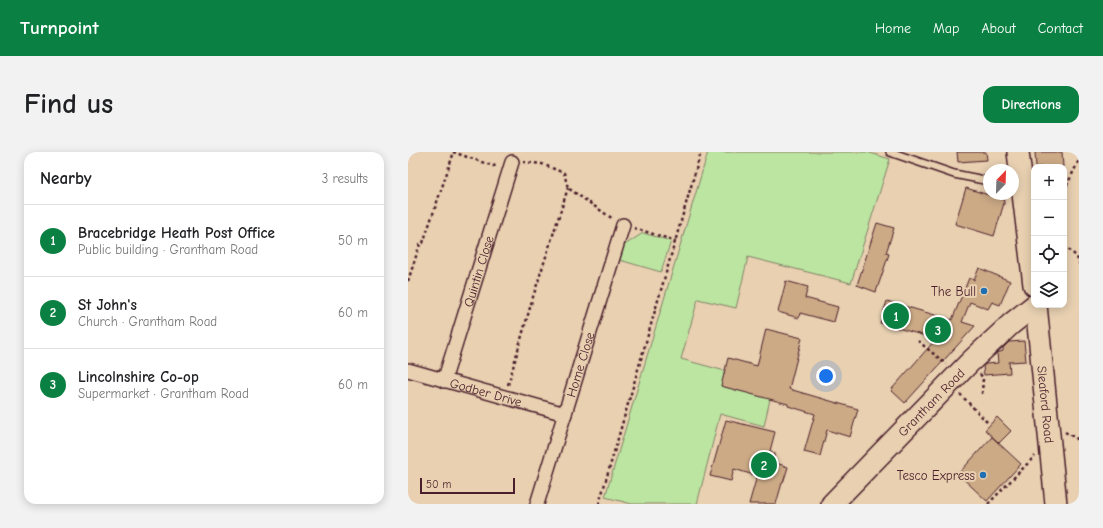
<!DOCTYPE html>
<html lang="en">
<head>
<meta charset="utf-8">
<style>
	body { margin:0; font-family:"Comic Neue",sans-serif; background:#f2f2f2; color:#202124 }
	.controls { position:absolute; right:12px; top:12px; display:grid; overflow:hidden; border-radius:8px; box-shadow:0 2px 10px #0003 }
	.controls button { width:36px; height:36px; display:grid; place-items:center; padding:0; border:0; border-bottom:1px solid #e0e0e0; background:#fff; color:#202124; font:20px sans-serif }
	.compass { position:absolute; left:575px; top:12px; width:36px; height:36px; border-radius:50%; background:#fff; box-shadow:0 2px 10px #0003; rotate:23deg }
	.scale { position:absolute; left:12px; bottom:10px; width:95px; box-sizing:border-box; padding-left:4px; border:2px solid #4a1f2b; border-top:0; font-size:11px; line-height:14px; white-space:nowrap; color:#4a1f2b; -webkit-text-stroke:3px #e8d0b1; paint-order:stroke }
	.you { position:absolute; left:418px; top:224px; width:14px; height:14px; margin:-10px; border:3px solid #fff; border-radius:50%; background:#1a73e8; box-shadow:0 0 0 6px #1a73e833 }
	.badge { display:grid; place-items:center; width:26px; height:26px; border-radius:50%; background:#0b8043; color:#fff; font-size:13px; font-weight:700 }
	.pin { position:absolute; translate:-50% -50%; border:2px solid #fff; box-shadow:0 1px 4px #0006 }
	.list { margin:0; padding:0; list-style:none }
	h2 { display:flex; justify-content:space-between; align-items:center; height:52px; margin:0; padding:0 16px; font-size:17px }
	h2 small { font-size:13px; font-weight:400; color:#757577 }
	.list li { display:grid; grid-template-columns:26px 1fr auto; gap:12px; align-items:center; box-sizing:border-box; height:72px; padding:0 16px; border-top:1px solid #e0e0e0 }
	.list b { display:block; font-size:15px; white-space:nowrap }
	.list p { margin:0; font-size:13px; white-space:nowrap; color:#757577 }
	.list em { font-size:13px; font-style:normal; color:#757577 }
	.icon { flex:none; width:22px; height:22px; fill:none; stroke:currentColor; stroke-width:2; stroke-linecap:round; stroke-linejoin:round }
	.map { position:relative; flex:none; width:671px; height:352px; overflow:hidden; border-radius:12px }
	header { display:flex; align-items:center; gap:24px; box-sizing:border-box; height:56px; padding:0 20px; background:#0b8043; color:#fff }
	header strong { font-size:19px }
	nav { display:flex; gap:22px; margin-inline-start:auto; font-size:14px }
	.intro { display:flex; align-items:center; justify-content:space-between; box-sizing:border-box; height:96px; padding:0 24px }
	h1 { margin:0; font-size:28px }
	.button { padding:10px 18px; border-radius:12px; background:#0b8043; color:#fff; font-size:14px; font-weight:700 }
	main { display:flex; gap:24px; padding:0 24px }
	aside { flex:1; background:#fff; border-radius:12px; box-shadow:0 2px 10px #0003 }
	.map>svg:first-child { display:block }
	.green { fill:#bbe5a1; stroke:#828266 }
	.building { fill:#ccaa86; stroke:#4a1f2b }
	.lines { fill:none; stroke-linecap:round; stroke-linejoin:round }
	.lane-casing { stroke:#4a1f2b; stroke-width:10 }
	.street-casing { stroke:#4a1f2b; stroke-width:16 }
	.primary-casing { stroke:#4a1f2b; stroke-width:24 }
	.path { stroke:#4a1f2b; stroke-width:2.5; stroke-dasharray:3 3; stroke-linecap:butt }
	.lane { stroke:#e8d0b1; stroke-width:7 }
	.street { stroke:#e8d0b1; stroke-width:13 }
	.primary { stroke:#e8d0b1; stroke-width:21 }
	.poi-dot { fill:#1f6fb2; stroke:#e8d0b1; stroke-width:1.5 }
	.labels { text-anchor:middle; stroke-width:4; stroke-linejoin:round; paint-order:stroke }
	.street-label { font-size:13px; fill:#4a1f2b; stroke:#e8d0b1 }
	.poi-label { font-size:13px; fill:#4a1f2b; stroke:#e8d0b1; text-anchor:end }
</style>
</head>
<body>
<header>
<strong>Turnpoint</strong>
<nav><a>Home</a><a>Map</a><a>About</a><a>Contact</a></nav>
</header>
<div class="intro"><h1>Find us</h1><a class="button">Directions</a></div>
<main>
<aside>
<h2>Nearby<small>3 results</small></h2>
<ul class="list">
<li><span class="badge">1</span><div><b>Bracebridge Heath Post Office</b><p>Public building · Grantham Road</p></div><em>50 m</em></li>
<li><span class="badge">2</span><div><b>St John's</b><p>Church · Grantham Road</p></div><em>60 m</em></li>
<li><span class="badge">3</span><div><b>Lincolnshire Co-op</b><p>Supermarket · Grantham Road</p></div><em>60 m</em></li>
</ul>
</aside>
<div class="map">
<svg width="671" height="352" viewBox="0 0 671 352">
	<rect width="100%" height="100%" fill="#e8d0b1"/>
	<filter id="ink" filterUnits="userSpaceOnUse"><feTurbulence type="fractalNoise" baseFrequency=".025" numOctaves="2"/><feDisplacementMap in="SourceGraphic" scale="8" xChannelSelector="R" yChannelSelector="G"/><feConvolveMatrix kernelMatrix="1 2 1 2 8 2 1 2 1" color-interpolation-filters="sRGB"/></filter>
	<g filter="url(#ink)">
		<!-- green -->
		<path class="green" d="M 300,0 L 459,0 L 482,7 L 443,131 L 340,105 L 328,156 L 290,147 L 273,207 L 317,219 L 313,234 L 362,247 L 356,274 L 312,262 L 289,352 L 224,352 L 197,345 Z
			M 235,81 L 263,89 L 253,120 L 208,107 L 212,96 Z"/>
		<!-- building -->
		<path class="building" d="M 549,0 L 578,0 L 579,8 L 550,10 Z
			M 627,0 L 654,0 L 655,15 L 628,15 Z
			M 558,36 L 597,48 L 586,84 L 547,72 Z
			M 469,71 L 486,76 L 478,101 L 481,102 L 468,140 L 449,133 Z
			M 571,116 L 602,129 L 592,153 L 584,150 L 580,157 L 562,150 L 554,170 L 567,174 L 497,251 L 483,238 L 528,187 L 472,171 L 479,149 L 544,168 L 561,126 L 566,128 Z
			M 378,129 L 400,135 L 397,146 L 430,155 L 426,170 L 392,161 L 391,166 L 370,160 Z
			M 358,177 L 394,186 L 381,237 L 450,257 L 442,285 L 419,278 L 412,304 L 396,300 L 407,262 L 380,254 L 380,252 L 313,234 L 320,206 L 349,214 Z
			M 616,189 L 618,209 L 601,210 L 602,221 L 576,223 L 575,214 L 578,212 L 590,211 L 589,201 L 595,199 L 595,196 L 601,190 Z
			M 589,265 L 603,279 L 591,291 L 577,278 Z
			M 318,268 L 367,280 L 362,299 L 367,301 L 365,310 L 380,315 L 375,331 L 374,331 L 368,352 L 341,352 L 349,324 L 326,317 L 323,329 L 302,324 Z
			M 584,285 L 613,312 L 579,349 L 550,322 Z"/>
		<g class="lines">
			<!-- lane casing -->
			<g class="lane-casing">
				<path id="lane" d="M 482,0 L 546,22 L 581,29"/>
			</g>
			<!-- street casing -->
			<g class="street-casing">
				<g id="street">
					<path id="s1" d="M 0,218 L 157,262"/>
					<path id="s2" d="M 36,229 L 104,10"/>
					<path id="s3" d="M 129,352 L 215,73"/>
				</g>
			</g>
			<!-- primary casing -->
			<g class="primary-casing">
				<g id="primary">
					<path d="M 610,0 L 626,133"/>
					<path id="s4" d="M 628,153 L 648,352"/>
					<path id="s5" d="M 424,352 L 562,210 L 603,172 L 627,153"/>
				</g>
			</g>
			<!-- path -->
			<path class="path" d="M 45,0 L 85,14 L 90,13
				M 115,10 L 134,12 L 156,21 L 160,36 L 205,67
				M 656,39 L 671,8
				M 226,76 L 268,89
				M 656,93 L 669,105 L 671,112
				M 0,129 L 12,92 L 15,91 L 46,0
				M 510,189 L 538,212
				M 572,222 L 575,226 L 574,242
				M 100,233 L 125,145 L 160,36
				M 552,242 L 580,271
				M 657,280 L 671,288
				M 191,352 L 293,0
				M 580,352 L 627,304"/>
			<!-- lane -->
			<use href="#lane" class="lane"/>
			<!-- street -->
			<use href="#street" class="street"/>
			<!-- primary -->
			<use href="#primary" class="primary"/>
		</g>
	</g>
	<!-- markers -->
	<g class="poi-dot">
		<circle cx="576" cy="139" r="4"/>
		<circle cx="575" cy="323" r="4"/>
	</g>
	<g class="labels">
		<!-- street labels -->
		<g class="street-label">
			<text dy="5" stroke="none"><textPath href="#s2" startOffset="115">Quintin Close</textPath></text>
			<text dy="5" stroke="none"><textPath href="#s3" startOffset="146">Home Close</textPath></text>
			<text dy="5" stroke="none"><textPath href="#s1" startOffset="81">Godber Drive</textPath></text>
			<text dy="5" stroke="none"><textPath href="#s5" startOffset="142">Grantham Road</textPath></text>
			<text dy="5" stroke="none"><textPath href="#s4" startOffset="100">Sleaford Road</textPath></text>
		</g>
		<!-- poi labels -->
		<g class="poi-label">
			<text x="568" y="144">The Bull</text>
			<text x="567" y="328">Tesco Express</text>
		</g>
	</g>
</svg>
<div class="controls">
<button>+</button>
<button>−</button>
<button><svg class="icon" aria-label="locate" viewBox="0 0 24 24"><circle cx="12" cy="12" r="6"/><path d="M12 2v4M12 18v4M2 12h4M18 12h4"/></svg></button>
<button><svg class="icon" aria-label="layers" viewBox="0 0 24 24"><path d="M12 4l9 5-9 5-9-5zM3 14l9 5 9-5"/></svg></button>
</div>
<svg class="compass" viewBox="-18 -18 36 36"><path d="M0-13l5 13h-10z" fill="#e53935"/><path d="M0 13l5-13h-10z" fill="#757577"/></svg>
<div class="scale">50 m</div>
<div class="you"></div>
<div class="pin badge" style="left:488px;top:164px">1</div>
<div class="pin badge" style="left:356px;top:313px">2</div>
<div class="pin badge" style="left:530px;top:178px">3</div>
</div>
</main>
</body>
</html>
